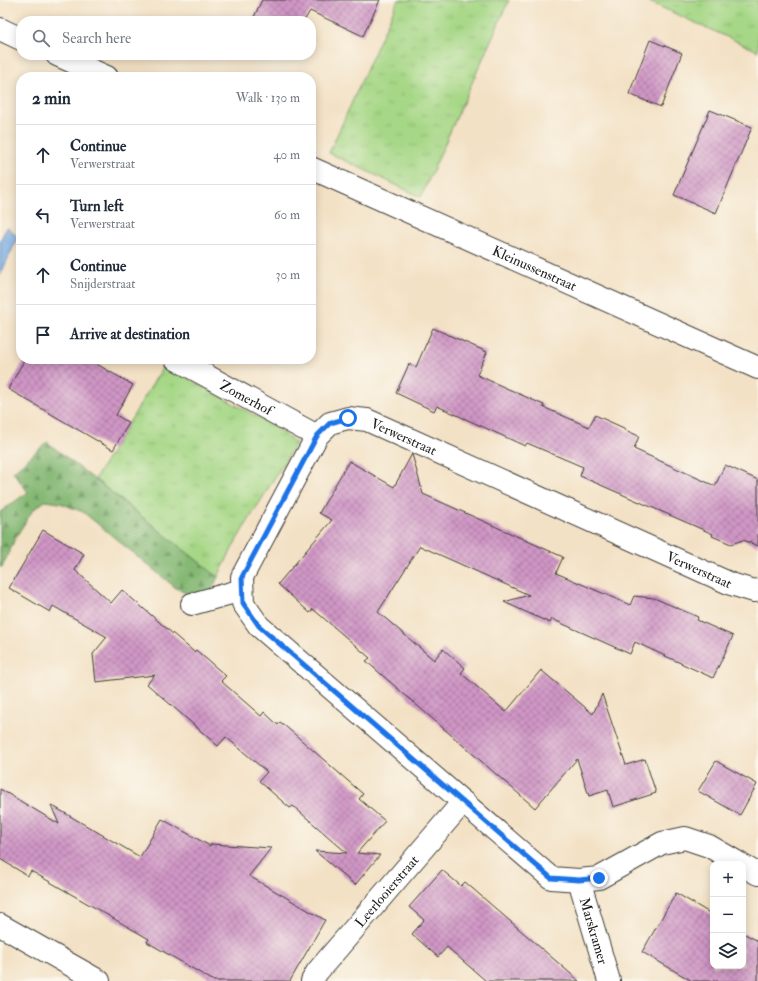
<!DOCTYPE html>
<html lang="en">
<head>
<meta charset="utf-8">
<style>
	body { margin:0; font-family:"IM FELL Double Pica",serif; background:#f6f6f7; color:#1f2937 }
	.controls { position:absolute; right:12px; bottom:12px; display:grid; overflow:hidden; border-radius:8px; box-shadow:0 2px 10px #0003 }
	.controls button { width:36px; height:36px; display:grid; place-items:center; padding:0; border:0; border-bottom:1px solid #e0e1e3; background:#fff; color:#1f2937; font:20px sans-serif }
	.stop { position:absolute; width:12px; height:12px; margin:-9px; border:3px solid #1a73e8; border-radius:50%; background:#fff }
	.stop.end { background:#1a73e8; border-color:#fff; box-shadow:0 1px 4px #0008 }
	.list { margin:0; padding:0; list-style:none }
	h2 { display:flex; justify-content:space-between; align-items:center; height:52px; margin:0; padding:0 16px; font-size:17px }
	h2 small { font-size:13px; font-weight:400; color:#747a83 }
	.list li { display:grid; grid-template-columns:26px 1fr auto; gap:12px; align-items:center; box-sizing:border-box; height:60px; padding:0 16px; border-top:1px solid #e0e1e3 }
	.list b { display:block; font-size:15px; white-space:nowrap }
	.list p { margin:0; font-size:13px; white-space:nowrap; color:#747a83 }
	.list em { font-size:13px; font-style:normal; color:#747a83 }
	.icon { flex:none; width:22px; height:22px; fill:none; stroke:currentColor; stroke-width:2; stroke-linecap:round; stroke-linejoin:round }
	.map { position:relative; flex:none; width:758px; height:981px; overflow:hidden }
	.search { position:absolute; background:#fff; box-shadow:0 2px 10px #0003; left:16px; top:16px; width:300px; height:44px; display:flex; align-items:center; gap:10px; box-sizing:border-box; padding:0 14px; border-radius:16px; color:#747a83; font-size:15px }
	.panel { position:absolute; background:#fff; box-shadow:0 2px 10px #0003; left:16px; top:72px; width:300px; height:292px; border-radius:16px }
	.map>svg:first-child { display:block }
	.grass { fill:url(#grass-tufts); stroke:#617a51 }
	.forest { fill:url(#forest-firs); stroke:#506a48 }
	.water { fill:#72a7df; stroke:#47627e }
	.building { fill:url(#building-cross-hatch) }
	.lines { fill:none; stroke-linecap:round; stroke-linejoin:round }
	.minor-casing { stroke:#3c3a35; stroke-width:24 }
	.minor { stroke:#fff; stroke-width:22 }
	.route { stroke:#1a73e8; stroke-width:5 }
	.labels { text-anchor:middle; stroke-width:3; stroke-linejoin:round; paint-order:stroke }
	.street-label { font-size:14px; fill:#1c1c1c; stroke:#fbf7ec }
</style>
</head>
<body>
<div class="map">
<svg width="758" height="981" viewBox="0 0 758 981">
	<defs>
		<pattern id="grass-tufts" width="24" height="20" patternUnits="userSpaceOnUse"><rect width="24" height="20" fill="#a6d786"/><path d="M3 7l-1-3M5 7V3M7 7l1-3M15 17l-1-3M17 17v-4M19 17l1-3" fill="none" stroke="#8eb873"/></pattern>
		<pattern id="forest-firs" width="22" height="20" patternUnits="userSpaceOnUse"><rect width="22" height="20" fill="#84b873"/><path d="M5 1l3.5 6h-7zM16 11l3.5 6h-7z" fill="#6b955e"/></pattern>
		<pattern id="building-cross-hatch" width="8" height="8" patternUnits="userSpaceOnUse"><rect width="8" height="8" fill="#d096c6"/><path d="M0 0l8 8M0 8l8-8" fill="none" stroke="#a87aa0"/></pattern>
	</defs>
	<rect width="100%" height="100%" fill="#fbf7ec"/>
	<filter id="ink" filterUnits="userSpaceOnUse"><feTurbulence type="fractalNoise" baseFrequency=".025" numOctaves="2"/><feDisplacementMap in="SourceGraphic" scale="8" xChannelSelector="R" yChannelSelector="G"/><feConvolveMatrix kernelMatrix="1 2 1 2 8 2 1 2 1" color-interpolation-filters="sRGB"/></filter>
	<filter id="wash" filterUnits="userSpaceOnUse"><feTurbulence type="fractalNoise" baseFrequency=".012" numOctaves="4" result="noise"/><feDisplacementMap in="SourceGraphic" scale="16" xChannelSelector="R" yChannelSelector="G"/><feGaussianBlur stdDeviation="0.9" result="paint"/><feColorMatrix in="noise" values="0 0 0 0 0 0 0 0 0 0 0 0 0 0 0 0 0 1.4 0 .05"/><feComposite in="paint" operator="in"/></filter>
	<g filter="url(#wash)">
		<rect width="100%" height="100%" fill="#f3e1c5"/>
		<!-- grass -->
		<path class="grass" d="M 398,0 L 509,0 L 421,197 L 329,153 Z
			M 645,0 L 758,0 L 758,51 Z
			M 164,365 L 272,425 L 296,443 L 236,541 L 218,577 L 95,479 Z"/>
		<!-- forest -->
		<path class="forest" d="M 47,442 L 218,577 L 211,592 L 193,597 L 176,588 L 83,512 L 60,503 L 45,501 L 33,510 L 17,535 L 2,567 L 0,567 L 0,512 L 28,492 L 13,472 Z"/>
		<!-- water -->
		<path class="water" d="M 7,227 L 18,237 L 0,276 L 0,241 Z"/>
		<g id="blocks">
			<!-- building -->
			<path class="building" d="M 262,0 L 380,0 L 363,36 L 310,11 L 304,21 L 252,21 Z
				M 650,40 L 682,53 L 661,107 L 629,94 Z
				M 710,110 L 752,127 L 716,213 L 674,195 Z
				M 433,328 L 487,352 L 477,375 L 544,405 L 543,407 L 589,427 L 595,415 L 626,429 L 625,430 L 639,436 L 634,449 L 715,486 L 725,465 L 758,480 L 758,546 L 743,540 L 731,544 L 712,536 L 713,534 L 580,476 L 583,467 L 527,443 L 525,446 L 437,406 L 434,411 L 396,393 L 409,364 L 416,367 Z
				M 25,359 L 88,359 L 133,385 L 116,415 L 129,423 L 113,450 L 8,389 Z
				M 412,454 L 423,494 L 563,557 L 556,573 L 630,605 L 634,596 L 654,598 L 698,617 L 697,620 L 733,636 L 713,678 L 635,642 L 630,654 L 552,619 L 550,623 L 504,602 L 529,595 L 420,546 L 378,612 L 434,660 L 443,649 L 465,668 L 461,673 L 506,712 L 541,670 L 593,714 L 602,694 L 626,765 L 645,759 L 656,793 L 613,807 L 608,790 L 589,796 L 577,759 L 535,808 L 366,661 L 370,658 L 313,609 L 310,613 L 278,584 L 332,520 L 319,513 L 349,461 L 394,487 Z
				M 43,530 L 84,554 L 75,570 L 111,603 L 122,590 L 194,652 L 196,650 L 226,676 L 221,681 L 261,716 L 264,712 L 278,725 L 280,722 L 284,725 L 363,794 L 359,799 L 385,821 L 357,853 L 380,855 L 355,885 L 315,851 L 347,853 L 293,806 L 290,808 L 259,781 L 267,772 L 226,737 L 218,746 L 147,684 L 155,675 L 96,682 L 93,654 L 107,637 L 53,606 L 50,612 L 9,588 Z
				M 716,761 L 757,784 L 740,815 L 698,791 Z
				M 0,789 L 59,824 L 51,805 L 140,857 L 162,819 L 210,846 L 211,844 L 271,848 L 249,876 L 325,920 L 290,981 L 214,981 L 147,942 L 149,939 L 31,871 L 28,876 L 0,859 Z
				M 442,870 L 461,886 L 465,882 L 579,981 L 486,981 L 447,947 L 438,957 L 412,934 L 424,920 L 409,907 Z
				M 676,893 L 713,915 L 713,966 L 743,966 L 743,933 L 758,941 L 758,981 L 692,981 L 642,952 Z"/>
		</g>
	</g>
	<g filter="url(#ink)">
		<use href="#blocks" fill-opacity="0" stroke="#3c3a35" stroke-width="1"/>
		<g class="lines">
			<!-- minor casing -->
			<g class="minor-casing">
				<g id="minor">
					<path d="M 0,29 L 21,39"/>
					<path d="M 57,55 L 107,77"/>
					<path id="s1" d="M 311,168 L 758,368"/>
					<path id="s2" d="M 176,359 L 317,436"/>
					<path d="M 192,604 L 242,590"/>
					<path id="s3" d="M 740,864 L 709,846 L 685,838 L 662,843 L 599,878 L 579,880 L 551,878 L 259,626 L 243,603 L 242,577 L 317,436 L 330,423 L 348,418 L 367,420 L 731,584 L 754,591 L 758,590"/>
					<path d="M 743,866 L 758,874"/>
					<path id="s4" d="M 579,880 L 609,981"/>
					<path d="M 0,925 L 99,981"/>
					<path id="s5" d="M 312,981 L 317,972 L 463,802"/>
				</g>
			</g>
			<!-- minor -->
			<use href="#minor" class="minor"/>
		</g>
	</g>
	<g class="lines" filter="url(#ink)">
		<!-- route -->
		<path class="route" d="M 348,418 L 330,423 L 317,436 L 242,577 L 243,603 L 259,626 L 551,878 L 579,880 L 599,878"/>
	</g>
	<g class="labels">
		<!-- street labels -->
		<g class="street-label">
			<text dy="5" stroke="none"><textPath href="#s1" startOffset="245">Kleinussenstraat</textPath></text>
			<text dy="5" stroke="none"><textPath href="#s2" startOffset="80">Zomerhof</textPath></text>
			<text dy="5" stroke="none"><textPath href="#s3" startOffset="901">Verwerstraat</textPath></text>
			<text dy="5" stroke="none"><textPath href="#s3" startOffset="1225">Verwerstraat</textPath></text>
			<text dy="5" stroke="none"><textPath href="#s5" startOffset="117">Leerlooierstraat</textPath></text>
			<text dy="5" stroke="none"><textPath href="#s4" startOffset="53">Marskramer</textPath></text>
		</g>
	</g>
</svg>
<div class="controls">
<button>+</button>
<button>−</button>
<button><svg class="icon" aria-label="layers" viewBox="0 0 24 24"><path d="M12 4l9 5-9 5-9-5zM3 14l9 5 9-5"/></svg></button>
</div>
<div class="stop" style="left:348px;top:418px"></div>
<div class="stop end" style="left:599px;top:878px"></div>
<div class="search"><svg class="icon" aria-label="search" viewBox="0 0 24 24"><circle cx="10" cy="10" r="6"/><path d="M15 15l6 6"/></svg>Search here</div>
<section class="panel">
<h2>2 min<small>Walk · 130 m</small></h2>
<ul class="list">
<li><svg class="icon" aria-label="ahead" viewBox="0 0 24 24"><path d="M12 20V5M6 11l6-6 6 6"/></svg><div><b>Continue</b><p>Verwerstraat</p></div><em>40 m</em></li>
<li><svg class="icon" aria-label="left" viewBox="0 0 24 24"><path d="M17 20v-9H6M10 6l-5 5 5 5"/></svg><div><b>Turn left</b><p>Verwerstraat</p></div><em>60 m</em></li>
<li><svg class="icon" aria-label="ahead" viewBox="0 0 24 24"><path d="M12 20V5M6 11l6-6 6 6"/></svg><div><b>Continue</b><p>Snijderstraat</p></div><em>30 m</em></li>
<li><svg class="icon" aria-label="arrive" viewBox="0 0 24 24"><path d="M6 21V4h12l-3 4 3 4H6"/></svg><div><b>Arrive at destination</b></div></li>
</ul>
</section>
</div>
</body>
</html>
